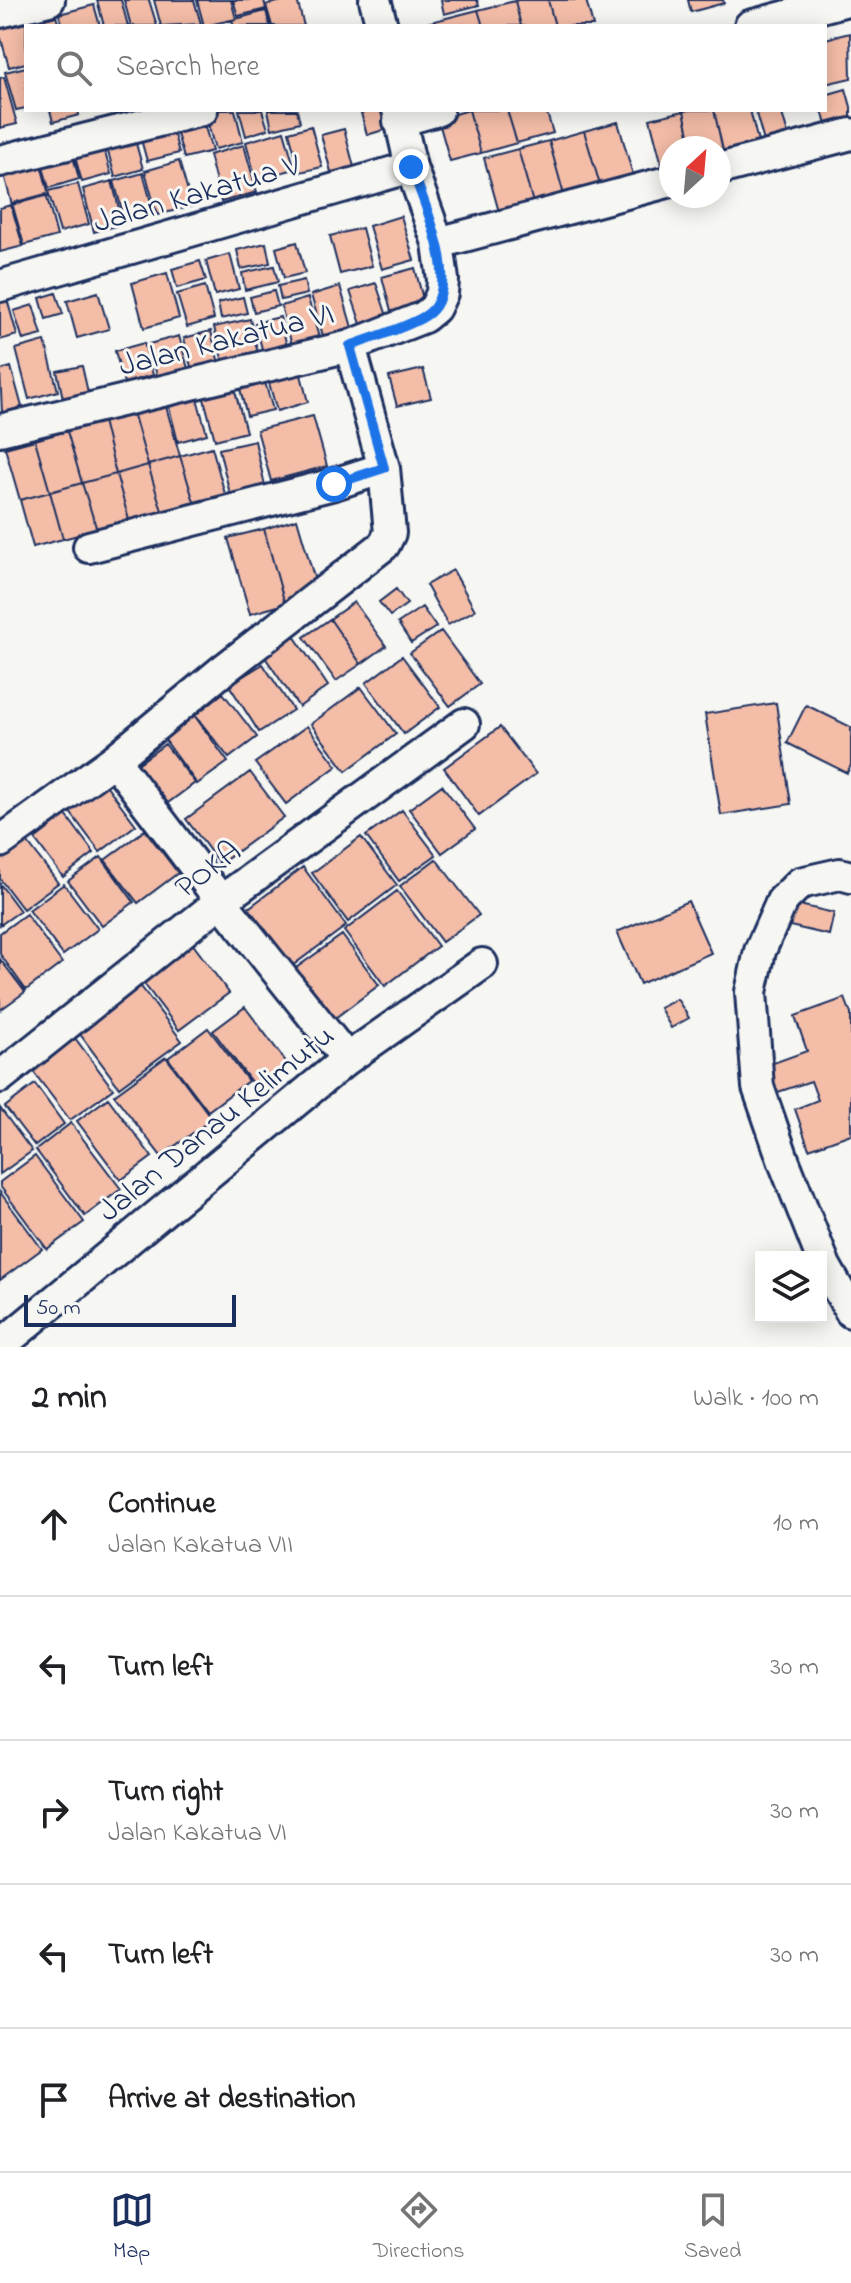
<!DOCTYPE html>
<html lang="en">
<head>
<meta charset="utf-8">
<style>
	body { margin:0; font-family:"Indie Flower",sans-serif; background:#f6f6f6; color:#202124 }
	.controls { position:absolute; right:24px; bottom:24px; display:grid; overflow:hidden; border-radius:0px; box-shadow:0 4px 20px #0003 }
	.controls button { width:72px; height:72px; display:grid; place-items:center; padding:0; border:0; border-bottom:2px solid #e0e0e0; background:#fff; color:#202124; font:40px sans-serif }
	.compass { position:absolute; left:659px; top:136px; width:72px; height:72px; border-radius:50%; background:#fff; box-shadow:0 4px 20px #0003; rotate:26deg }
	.scale { position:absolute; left:24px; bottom:20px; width:212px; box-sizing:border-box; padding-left:8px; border:4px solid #1b2f5e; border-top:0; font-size:22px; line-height:28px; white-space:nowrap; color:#1b2f5e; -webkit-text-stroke:6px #f6f6f2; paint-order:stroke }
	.stop { position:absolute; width:24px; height:24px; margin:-18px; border:6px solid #1a73e8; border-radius:50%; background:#fff }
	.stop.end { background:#1a73e8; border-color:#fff; box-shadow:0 2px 8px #0008 }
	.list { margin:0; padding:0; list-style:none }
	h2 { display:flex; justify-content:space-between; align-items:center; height:104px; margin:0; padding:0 32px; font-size:34px }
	h2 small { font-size:26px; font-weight:400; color:#757577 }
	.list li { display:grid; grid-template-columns:52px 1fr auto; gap:24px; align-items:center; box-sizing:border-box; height:144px; padding:0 32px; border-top:2px solid #e0e0e0 }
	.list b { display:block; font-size:30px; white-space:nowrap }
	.list p { margin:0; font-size:26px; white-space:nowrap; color:#757577 }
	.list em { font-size:26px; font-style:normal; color:#757577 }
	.icon { flex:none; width:44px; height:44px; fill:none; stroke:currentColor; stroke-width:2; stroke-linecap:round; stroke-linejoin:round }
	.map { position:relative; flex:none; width:851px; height:1347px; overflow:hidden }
	.search { position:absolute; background:#fff; box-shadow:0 4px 20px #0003; left:24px; right:24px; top:24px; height:88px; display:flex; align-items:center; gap:20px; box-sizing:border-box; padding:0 28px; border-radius:0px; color:#757577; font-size:30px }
	.sheet { height:824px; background:#fff }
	nav { display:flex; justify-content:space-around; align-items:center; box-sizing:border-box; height:112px; border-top:2px solid #e0e0e0; background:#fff; font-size:22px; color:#757577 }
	nav a { display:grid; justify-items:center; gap:4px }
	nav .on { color:#1b2f5e }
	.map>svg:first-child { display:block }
	.building { fill:#f4bda8; stroke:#1b2f5e; stroke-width:2 }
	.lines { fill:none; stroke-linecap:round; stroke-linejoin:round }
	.minor-casing { stroke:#1b2f5e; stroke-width:36 }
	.minor { stroke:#f6f6f2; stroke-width:30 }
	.route { stroke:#1a73e8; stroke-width:10 }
	.labels { text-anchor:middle; stroke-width:6; stroke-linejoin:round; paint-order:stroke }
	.street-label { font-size:32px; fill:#1b2f5e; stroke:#f6f6f2 }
</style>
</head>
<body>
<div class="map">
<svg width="851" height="1347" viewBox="0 0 851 1347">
	<rect width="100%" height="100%" fill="#f6f6f2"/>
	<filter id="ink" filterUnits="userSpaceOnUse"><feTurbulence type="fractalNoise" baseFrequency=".0125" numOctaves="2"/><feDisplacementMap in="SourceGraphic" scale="16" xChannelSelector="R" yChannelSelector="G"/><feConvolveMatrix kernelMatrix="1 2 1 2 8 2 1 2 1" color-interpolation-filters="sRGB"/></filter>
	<g filter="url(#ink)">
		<!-- building -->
		<path class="building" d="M 97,0 L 121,0 L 128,26 L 104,26 Z
			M 124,0 L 149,0 L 157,26 L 131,26 Z
			M 154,0 L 194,0 L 201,24 L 161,26 Z
			M 197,0 L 231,0 L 236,19 L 204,26 Z
			M 233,0 L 264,0 L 266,9 L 238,16 Z
			M 286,0 L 297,0 L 304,26 L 272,26 L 266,5 Z
			M 441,0 L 477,0 L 479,5 L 444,14 Z
			M 518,0 L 548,0 L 555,26 L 521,26 L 515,1 Z
			M 548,0 L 586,0 L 593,26 L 555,26 Z
			M 688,0 L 723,0 L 724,3 L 691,12 Z
			M 515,1 L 521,26 L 483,26 L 478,10 Z
			M 94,5 L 100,26 L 62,26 L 59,14 Z
			M 478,10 L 483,26 L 415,26 Z
			M 266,11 L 270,26 L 234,26 L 232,20 Z
			M 56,16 L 59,26 L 30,26 L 29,23 Z
			M 26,19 L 28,26 L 26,26 L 26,63 L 9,67 L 0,35 L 0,26 Z
			M 850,33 L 851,78 L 825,84 L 825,39 Z
			M 26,67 L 26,108 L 16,110 L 5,72 Z
			M 4,77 L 17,124 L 0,128 L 0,78 Z
			M 846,89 L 851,107 L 851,123 L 827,129 L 822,110 L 825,110 L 825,95 Z
			M 50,110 L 78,110 L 79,115 L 53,122 Z
			M 200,110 L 212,151 L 184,158 L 172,116 Z
			M 204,110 L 235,110 L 243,142 L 215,149 Z
			M 239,110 L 262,110 L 268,129 L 246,136 Z
			M 268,110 L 297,110 L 300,122 L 272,129 Z
			M 372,110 L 393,110 L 397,126 L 367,135 L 361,113 Z
			M 469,110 L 507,110 L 517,143 L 481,153 Z
			M 469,110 L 481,153 L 450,161 L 438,119 Z
			M 507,110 L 546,110 L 553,133 L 517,143 Z
			M 690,110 L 714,110 L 724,155 L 719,156 L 719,148 L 692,148 L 684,111 Z
			M 714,110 L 750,110 L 759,146 L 724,155 Z
			M 755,110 L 781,110 L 789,138 L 765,145 Z
			M 684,111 L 692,148 L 671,148 L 671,167 L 663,169 L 650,119 Z
			M 169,116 L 179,153 L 147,161 L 137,125 Z
			M 618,122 L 633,175 L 600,185 L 584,131 Z
			M 131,125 L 143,169 L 115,177 L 103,133 Z
			M 311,126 L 322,167 L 300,172 L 289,132 Z
			M 344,129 L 354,167 L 331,172 L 321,135 Z
			M 284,131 L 295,169 L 256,179 L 246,142 Z
			M 584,131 L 600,185 L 564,195 L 549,141 Z
			M 101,138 L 111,174 L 82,182 L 72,146 Z
			M 549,141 L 564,195 L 533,203 L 518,149 Z
			M 70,145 L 79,179 L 49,188 L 39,153 Z
			M 244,145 L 257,192 L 221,202 L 209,155 Z
			M 37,149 L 49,195 L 12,205 L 0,159 Z
			M 518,149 L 533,203 L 499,212 L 484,158 Z
			M 179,161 L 192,206 L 157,215 L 145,171 Z
			M 143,173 L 154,213 L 125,221 L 114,181 Z
			M 112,181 L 123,224 L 94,232 L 83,189 Z
			M 78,184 L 89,224 L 60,232 L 48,191 Z
			M 46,194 L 57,236 L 24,245 L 12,203 Z
			M 11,205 L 23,246 L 0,252 L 0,208 Z
			M 401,216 L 414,260 L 382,269 L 369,226 Z
			M 362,228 L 372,266 L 340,274 L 330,236 Z
			M 297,242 L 305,273 L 284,278 L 276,248 Z
			M 266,243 L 270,263 L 241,269 L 237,250 Z
			M 230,254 L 239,289 L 215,295 L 206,261 Z
			M 200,261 L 206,280 L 177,288 L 172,269 Z
			M 274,266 L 278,282 L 245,290 L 242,273 Z
			M 415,268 L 426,311 L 393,319 L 382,277 Z
			M 167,273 L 179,318 L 144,328 L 132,283 Z
			M 304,280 L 307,294 L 281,300 L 278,286 Z
			M 376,283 L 388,319 L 362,327 L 350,291 Z
			M 205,286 L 214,319 L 187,327 L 177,294 Z
			M 340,286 L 353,331 L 324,339 L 311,295 Z
			M 274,291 L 278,306 L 254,312 L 250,297 Z
			M 98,292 L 109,329 L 77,338 L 67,301 Z
			M 56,293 L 63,314 L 46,319 L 40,298 Z
			M 243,297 L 247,313 L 221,319 L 218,303 Z
			M 308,298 L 319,338 L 292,345 L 281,306 Z
			M 7,299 L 17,335 L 0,340 L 0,301 Z
			M 33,305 L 42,335 L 23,340 L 14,311 Z
			M 280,317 L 288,351 L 264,356 L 255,323 Z
			M 250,319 L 259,358 L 224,366 L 214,327 Z
			M 211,331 L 220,368 L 193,375 L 184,338 Z
			M 179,336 L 190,376 L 159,384 L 149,344 Z
			M 45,341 L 58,391 L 29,399 L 16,349 Z
			M 144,343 L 153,375 L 124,383 L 115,351 Z
			M 82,366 L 89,397 L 64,403 L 57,371 Z
			M 11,367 L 22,407 L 2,413 L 0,370 Z
			M 299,367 L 308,402 L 277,411 L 267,376 Z
			M 423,369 L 431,398 L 397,406 L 389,377 Z
			M 264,379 L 273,410 L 247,416 L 239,385 Z
			M 234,387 L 246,432 L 215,440 L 203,395 Z
			M 196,395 L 207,434 L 178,442 L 168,403 Z
			M 165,403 L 180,456 L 148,465 L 133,412 Z
			M 133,412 L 148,465 L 116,474 L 103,421 Z
			M 313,416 L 327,466 L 271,481 L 257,430 Z
			M 103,421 L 116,474 L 82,483 L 67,431 Z
			M 67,431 L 82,483 L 50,492 L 35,440 Z
			M 35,440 L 50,492 L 20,500 L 5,448 Z
			M 255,441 L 266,490 L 231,498 L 219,449 Z
			M 212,447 L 225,494 L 194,502 L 180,456 Z
			M 180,456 L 194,502 L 162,511 L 148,465 Z
			M 148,465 L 162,511 L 129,520 L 116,474 Z
			M 116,474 L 129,520 L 97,530 L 82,483 Z
			M 82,483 L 97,530 L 63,539 L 50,492 Z
			M 50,492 L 63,539 L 33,547 L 20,500 Z
			M 297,519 L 319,594 L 285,604 L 264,529 Z
			M 264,529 L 285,604 L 250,614 L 228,538 Z
			M 453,570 L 475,610 L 448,625 L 426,585 Z
			M 396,589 L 407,604 L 390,616 L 379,602 Z
			M 354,602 L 386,646 L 361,664 L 330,619 Z
			M 422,607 L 436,627 L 411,643 L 398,623 Z
			M 330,619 L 361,664 L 336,681 L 304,637 Z
			M 288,627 L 328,686 L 299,707 L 258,647 Z
			M 441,631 L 480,684 L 450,706 L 410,653 Z
			M 402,656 L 440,707 L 404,734 L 366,683 Z
			M 263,664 L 293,710 L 259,732 L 229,685 Z
			M 361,687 L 396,734 L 346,771 L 311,724 Z
			M 223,693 L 257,737 L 229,758 L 195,715 Z
			M 776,703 L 791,804 L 721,815 L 705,714 Z
			M 806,705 L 851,727 L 851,765 L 847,773 L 787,743 Z
			M 194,715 L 228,762 L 197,784 L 163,737 Z
			M 307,726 L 337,766 L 286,804 L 255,763 Z
			M 500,727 L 536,774 L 479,816 L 444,768 Z
			M 165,744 L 195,783 L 161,808 L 131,769 Z
			M 250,772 L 284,817 L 220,864 L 186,819 Z
			M 104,782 L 136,825 L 100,852 L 67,808 Z
			M 442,785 L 475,829 L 442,853 L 409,809 Z
			M 402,810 L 436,855 L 399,881 L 366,836 Z
			M 66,815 L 94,853 L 63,877 L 35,839 Z
			M 145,830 L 178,873 L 138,903 L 105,860 Z
			M 361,837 L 397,885 L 348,922 L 312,873 Z
			M 25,839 L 58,883 L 23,909 L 0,879 L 0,858 Z
			M 101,857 L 134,902 L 102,926 L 68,881 Z
			M 436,859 L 479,915 L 442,942 L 400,886 Z
			M 303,867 L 346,926 L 285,971 L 242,913 Z
			M 0,884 L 20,911 L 0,925 Z
			M 64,884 L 98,929 L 63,955 L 29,910 Z
			M 397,891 L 438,946 L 385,986 L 344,931 Z
			M 688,901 L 711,953 L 640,984 L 617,932 Z
			M 795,904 L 834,913 L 829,935 L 790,926 Z
			M 26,914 L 62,963 L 26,990 L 0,954 L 0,933 Z
			M 342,935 L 379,985 L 327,1024 L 289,973 Z
			M 192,943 L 229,993 L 179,1030 L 142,981 Z
			M 0,959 L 25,992 L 0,1010 Z
			M 136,980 L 182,1041 L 119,1087 L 74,1026 Z
			M 845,998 L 851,1014 L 851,1134 L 809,1149 L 795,1109 L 818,1100 L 811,1081 L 775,1093 L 765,1066 L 807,1051 L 795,1016 Z
			M 677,999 L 689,1018 L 671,1028 L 660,1008 Z
			M 245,1007 L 287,1063 L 255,1087 L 213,1031 Z
			M 208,1028 L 248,1081 L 208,1111 L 168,1058 Z
			M 72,1034 L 113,1089 L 70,1120 L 29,1066 Z
			M 166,1057 L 212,1119 L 161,1156 L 114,1095 Z
			M 35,1084 L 64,1124 L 35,1146 L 5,1107 Z
			M 108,1098 L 152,1157 L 121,1180 L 77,1121 Z
			M 0,1108 L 32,1151 L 0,1174 Z
			M 71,1123 L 121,1189 L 85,1216 L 36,1150 Z
			M 35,1156 L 84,1222 L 47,1249 L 0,1186 L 0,1182 Z
			M 0,1192 L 42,1249 L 0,1280 Z"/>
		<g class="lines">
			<!-- minor casing -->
			<g class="minor-casing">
				<path id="minor" d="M 375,0 L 382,26
					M 0,12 L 49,0
					M 750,26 L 847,0
					M 399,121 L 438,110
					M 0,161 L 202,110
					M 719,169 L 851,134
					M 438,243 L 671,181
					M 0,286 L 411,167
					M 0,430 L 350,346 L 424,317 L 435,308 L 442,293 L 443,280 L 438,243 L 411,167 L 398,110
					M 89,547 L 334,484 L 384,468
					M 114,760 L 221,901 L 347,1059
					M 0,842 L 114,760 L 223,670 L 384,545 L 390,533 L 384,468 L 350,346
					M 851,877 L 840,874 L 800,883 L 782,901 L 760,951 L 751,992 L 758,1087 L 784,1162 L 825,1266 L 851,1312
					M 0,1077 L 221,901 L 464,724
					M 0,1346 L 347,1059 L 482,964"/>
			</g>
			<!-- minor -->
			<use href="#minor" class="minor"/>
		</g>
	</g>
	<g class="lines" filter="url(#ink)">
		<!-- route -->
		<path class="route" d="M 334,484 L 384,468 L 350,346 C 371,338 406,328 425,316 C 466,291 423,201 411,167"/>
	</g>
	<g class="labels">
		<!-- street labels -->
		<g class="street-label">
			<text transform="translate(196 192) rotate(-16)" y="11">Jalan Kakatua V</text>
			<text transform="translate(226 338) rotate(-14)" y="11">Jalan Kakatua VI</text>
			<text transform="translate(207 868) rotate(-37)" y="11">POKA</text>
			<text transform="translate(215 1122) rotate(-39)" y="11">Jalan Danau Kelimutu</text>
		</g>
	</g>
</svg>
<div class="controls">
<button><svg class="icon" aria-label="layers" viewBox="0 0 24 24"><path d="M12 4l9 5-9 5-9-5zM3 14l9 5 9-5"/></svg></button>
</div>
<svg class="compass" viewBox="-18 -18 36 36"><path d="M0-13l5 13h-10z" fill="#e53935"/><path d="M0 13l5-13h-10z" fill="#757577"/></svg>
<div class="scale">50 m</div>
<div class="stop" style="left:334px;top:484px"></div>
<div class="stop end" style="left:411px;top:167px"></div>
<div class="search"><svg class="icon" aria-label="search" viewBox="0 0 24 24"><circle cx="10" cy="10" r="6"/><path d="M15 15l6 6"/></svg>Search here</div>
</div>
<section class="sheet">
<h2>2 min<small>Walk · 100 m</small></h2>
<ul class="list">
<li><svg class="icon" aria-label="ahead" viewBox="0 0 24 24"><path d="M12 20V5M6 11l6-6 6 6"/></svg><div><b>Continue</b><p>Jalan Kakatua VII</p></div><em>10 m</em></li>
<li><svg class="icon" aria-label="left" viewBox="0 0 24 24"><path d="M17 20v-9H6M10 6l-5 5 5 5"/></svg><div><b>Turn left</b></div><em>30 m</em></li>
<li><svg class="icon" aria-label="right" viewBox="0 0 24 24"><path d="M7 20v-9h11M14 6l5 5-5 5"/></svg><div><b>Turn right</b><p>Jalan Kakatua VI</p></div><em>30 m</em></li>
<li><svg class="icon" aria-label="left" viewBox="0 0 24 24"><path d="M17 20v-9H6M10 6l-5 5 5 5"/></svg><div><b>Turn left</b></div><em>30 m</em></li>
<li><svg class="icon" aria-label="arrive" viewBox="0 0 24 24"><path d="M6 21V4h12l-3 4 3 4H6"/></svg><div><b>Arrive at destination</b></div></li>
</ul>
</section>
<nav>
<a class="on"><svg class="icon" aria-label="map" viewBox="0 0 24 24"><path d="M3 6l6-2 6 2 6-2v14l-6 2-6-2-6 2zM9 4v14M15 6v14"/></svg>Map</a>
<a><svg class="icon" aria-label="directions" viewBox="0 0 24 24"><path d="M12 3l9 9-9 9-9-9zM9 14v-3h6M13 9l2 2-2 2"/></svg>Directions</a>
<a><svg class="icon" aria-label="saved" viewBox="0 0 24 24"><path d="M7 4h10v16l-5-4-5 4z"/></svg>Saved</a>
</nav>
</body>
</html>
